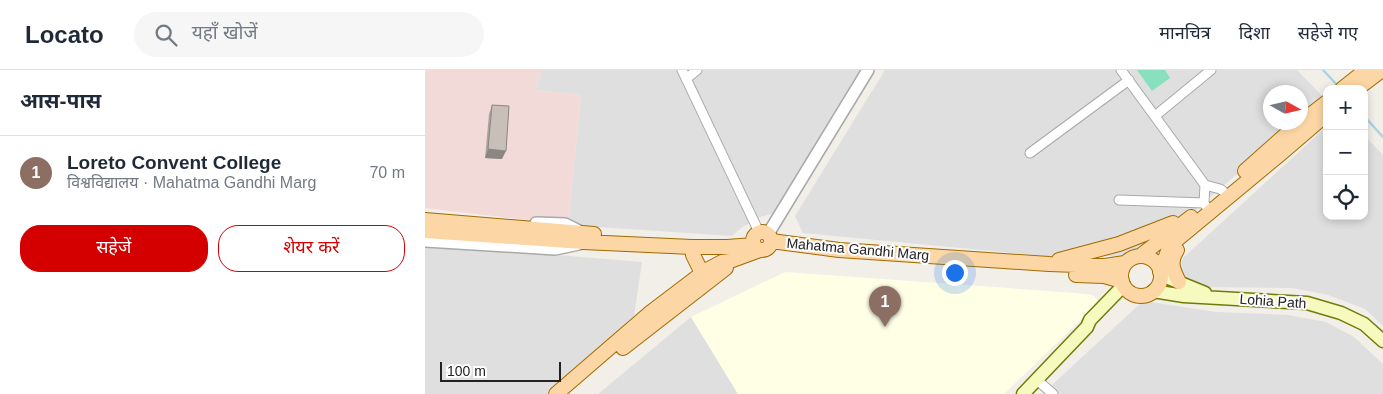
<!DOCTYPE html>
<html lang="hi">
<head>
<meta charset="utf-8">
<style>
	body { margin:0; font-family:Arial,"Noto Sans Devanagari",sans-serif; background:#f6f6f7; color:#1f2937 }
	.controls { position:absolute; right:15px; top:15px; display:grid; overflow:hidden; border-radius:10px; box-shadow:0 2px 8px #0003 }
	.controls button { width:45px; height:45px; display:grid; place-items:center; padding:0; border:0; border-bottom:1px solid #e0e1e3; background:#fff; color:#1f2937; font:25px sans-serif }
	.compass { position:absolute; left:838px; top:15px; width:45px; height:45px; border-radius:50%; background:#fff; box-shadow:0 2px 8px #0003; rotate:98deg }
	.scale { position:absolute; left:15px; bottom:12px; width:121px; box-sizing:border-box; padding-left:5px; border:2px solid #222; border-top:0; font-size:14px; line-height:18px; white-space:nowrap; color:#222; -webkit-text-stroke:4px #fff; paint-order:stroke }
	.you { position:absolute; left:529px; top:202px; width:18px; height:18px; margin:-12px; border:4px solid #fff; border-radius:50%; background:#1a73e8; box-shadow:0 0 0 8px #1a73e833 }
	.badge { display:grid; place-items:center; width:32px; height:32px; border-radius:50%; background:#d40000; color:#fff; font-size:16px; font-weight:700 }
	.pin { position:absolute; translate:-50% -41px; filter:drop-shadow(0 1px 2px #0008) }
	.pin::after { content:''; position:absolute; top:26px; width:18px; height:15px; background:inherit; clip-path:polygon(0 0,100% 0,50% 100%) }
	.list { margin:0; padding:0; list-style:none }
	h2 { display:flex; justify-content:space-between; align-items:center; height:65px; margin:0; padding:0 20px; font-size:21px }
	h2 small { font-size:16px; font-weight:400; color:#747a83 }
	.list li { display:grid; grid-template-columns:32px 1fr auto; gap:15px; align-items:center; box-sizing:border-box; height:75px; padding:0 20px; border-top:1px solid #e0e1e3 }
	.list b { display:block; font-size:19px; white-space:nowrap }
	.list p { margin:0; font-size:16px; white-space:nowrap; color:#747a83 }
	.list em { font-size:16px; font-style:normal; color:#747a83 }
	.actions { display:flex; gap:10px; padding:15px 20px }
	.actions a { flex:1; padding:11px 0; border:1px solid #d40000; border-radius:20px; text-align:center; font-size:18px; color:#d40000 }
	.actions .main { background:#d40000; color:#fff }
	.icon { flex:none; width:28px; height:28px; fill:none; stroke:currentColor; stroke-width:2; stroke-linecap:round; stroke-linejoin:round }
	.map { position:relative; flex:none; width:958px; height:324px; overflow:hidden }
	header { display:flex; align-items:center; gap:30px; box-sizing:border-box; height:70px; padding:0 25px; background:#fff; border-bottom:1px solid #e0e1e3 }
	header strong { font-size:24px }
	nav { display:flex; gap:28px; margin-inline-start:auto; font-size:18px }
	.search { width:350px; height:45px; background:#f6f6f7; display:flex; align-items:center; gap:12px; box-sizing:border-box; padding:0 18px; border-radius:28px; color:#747a83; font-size:19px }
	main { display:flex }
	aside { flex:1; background:#fff }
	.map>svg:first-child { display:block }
	.residential { fill:#e0dfdf }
	.commercial { fill:#f2dad9 }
	.education { fill:#ffffe5 }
	.pitch { fill:#88e0be }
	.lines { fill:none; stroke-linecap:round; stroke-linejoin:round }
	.stream { stroke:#aad3df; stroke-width:2.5 }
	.minor-casing { stroke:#a9a9a9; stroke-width:11 }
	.tertiary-casing { stroke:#a9a9a9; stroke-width:14 }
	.secondary-casing { stroke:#707d05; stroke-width:15 }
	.primary-casing { stroke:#a06b00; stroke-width:16 }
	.minor { stroke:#fff; stroke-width:9 }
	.tertiary { stroke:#fff; stroke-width:11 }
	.secondary { stroke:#f7fabf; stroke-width:12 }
	.primary { stroke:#fcd6a4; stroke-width:14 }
	.wall { fill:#aba49e }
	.shaded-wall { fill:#8b8681 }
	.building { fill:#c7bfb8; stroke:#8b8681 }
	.labels { text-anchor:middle; stroke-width:4; stroke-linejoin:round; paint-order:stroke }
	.street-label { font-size:14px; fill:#222; stroke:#fff }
</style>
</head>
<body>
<header>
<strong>Locato</strong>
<div class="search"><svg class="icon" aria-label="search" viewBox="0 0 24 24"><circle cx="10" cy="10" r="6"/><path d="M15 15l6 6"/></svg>यहाँ खोजें</div>
<nav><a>मानचित्र</a><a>दिशा</a><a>सहेजे गए</a></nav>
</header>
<main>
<aside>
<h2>आस-पास<small></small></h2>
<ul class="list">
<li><span class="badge" style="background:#8d6e63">1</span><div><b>Loreto Convent College</b><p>विश्वविद्यालय · Mahatma Gandhi Marg</p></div><em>70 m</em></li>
</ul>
<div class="actions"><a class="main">सहेजें</a><a>शेयर करें</a></div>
</aside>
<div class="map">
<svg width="958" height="324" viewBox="0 0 958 324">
	<rect width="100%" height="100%" fill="#f2efe9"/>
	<!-- residential -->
	<path class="residential" d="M 117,0 L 436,0 L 353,142 L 335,147 L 316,158 L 307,166 L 143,155 L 156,25 L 111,20 Z
		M 460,0 L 872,0 L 899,28 L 876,48 L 876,22 L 846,22 L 846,52 L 871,53 L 736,170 L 697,186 L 631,187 L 378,163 L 370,146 Z
		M 902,56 L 902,146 L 939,146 L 939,65 L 958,85 L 958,256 L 940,239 L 903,225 L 867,218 L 774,217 L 752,206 L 758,188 Z
		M 0,171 L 35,177 L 217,192 L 209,246 L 122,324 L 0,324 Z
		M 718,231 L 792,242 L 863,245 L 901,252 L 929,267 L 958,294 L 958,324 L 617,324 Z
		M 266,247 L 313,324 L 173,324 Z"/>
	<!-- commercial -->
	<path class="commercial" d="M 0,0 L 117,0 L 111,20 L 156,25 L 143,155 L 0,138 Z"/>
	<!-- education -->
	<path class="education" d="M 360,202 L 650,223 L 668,225 L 674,232 L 579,324 L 313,324 L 266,247 Z"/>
	<!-- pitch -->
	<path class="pitch" d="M 712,0 L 740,0 L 745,8 L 727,21 Z"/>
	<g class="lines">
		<!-- stream -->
		<path class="stream" d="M 898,0 L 914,17
			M 939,46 L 958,67"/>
		<!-- minor casing -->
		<g class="minor-casing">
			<path id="minor" d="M 257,0 L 334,162
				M 696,0 L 780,115
				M 261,9 L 272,0
				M 730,46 L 786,0
				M 605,83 L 704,10
				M 694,130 L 779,133
				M 781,136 L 779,133 L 780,115 L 795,119 L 798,121
				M 612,310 L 628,324"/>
		</g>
		<!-- tertiary casing -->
		<g class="tertiary-casing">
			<path id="tertiary" d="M 111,153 L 140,154 L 154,161
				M 343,164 L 443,0
				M 0,171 L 130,179 L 154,174"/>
		</g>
		<!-- secondary casing -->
		<g class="secondary-casing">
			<path id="secondary" d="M 736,205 L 780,223
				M 728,221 L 759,226 L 882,233 L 916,243 L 939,254 L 958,271
				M 598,324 L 662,257 L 665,250 L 699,215"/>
		</g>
		<!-- primary casing -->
		<g class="primary-casing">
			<path id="primary" d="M 917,19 L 941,0
				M 932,19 L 957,0
				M 876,52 L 902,32
				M 820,101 L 875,52
				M 0,150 L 169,164
				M 0,161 L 158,172 L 267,177 L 302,177 L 329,175
				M328 171a9 9 0 1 1 18 0a9 9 0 1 1-18 0Z
				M 346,171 L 414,180 L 624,194 L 680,196 L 700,193
				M 267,177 L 268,185 L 277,203
				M 752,180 C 744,192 748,200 754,212
				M 715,186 L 766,147
				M696 206a20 20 0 1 1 40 0a20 20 0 1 1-40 0Z
				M 634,190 L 694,174 L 748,153
				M 735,202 L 743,181 L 749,172 L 854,85 L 902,44
				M 651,205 L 679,206 L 697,211
				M 198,278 L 301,198
				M 131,324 L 226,242 L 280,201 L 297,192 L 305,191 L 335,180"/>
		</g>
		<!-- minor -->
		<use href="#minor" class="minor"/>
		<!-- tertiary -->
		<use href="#tertiary" class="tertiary"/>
		<!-- secondary -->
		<use href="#secondary" class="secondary"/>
		<!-- primary -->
		<use href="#primary" class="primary"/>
	</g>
	<!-- wall -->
	<path class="wall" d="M 67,35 L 77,89 L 60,88 L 64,44 Z"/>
	<!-- shaded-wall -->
	<path class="shaded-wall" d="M 63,79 L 81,81 L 77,89 L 60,88 Z"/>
	<!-- building -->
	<path class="building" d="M 67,35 L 84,36 L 81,81 L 63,79 Z"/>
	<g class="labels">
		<!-- street labels -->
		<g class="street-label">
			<text transform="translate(433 179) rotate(5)" y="5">Mahatma Gandhi Marg</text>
			<text transform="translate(848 231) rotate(4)" y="5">Lohia Path</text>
		</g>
	</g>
</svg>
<div class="controls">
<button>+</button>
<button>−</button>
<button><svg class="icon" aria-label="locate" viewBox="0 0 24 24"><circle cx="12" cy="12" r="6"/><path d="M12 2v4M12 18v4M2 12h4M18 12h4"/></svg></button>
</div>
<svg class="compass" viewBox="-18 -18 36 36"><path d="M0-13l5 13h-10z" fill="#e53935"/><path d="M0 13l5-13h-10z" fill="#747a83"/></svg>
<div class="scale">100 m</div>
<div class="you"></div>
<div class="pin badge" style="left:460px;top:257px;background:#8d6e63">1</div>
</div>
</main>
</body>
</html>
